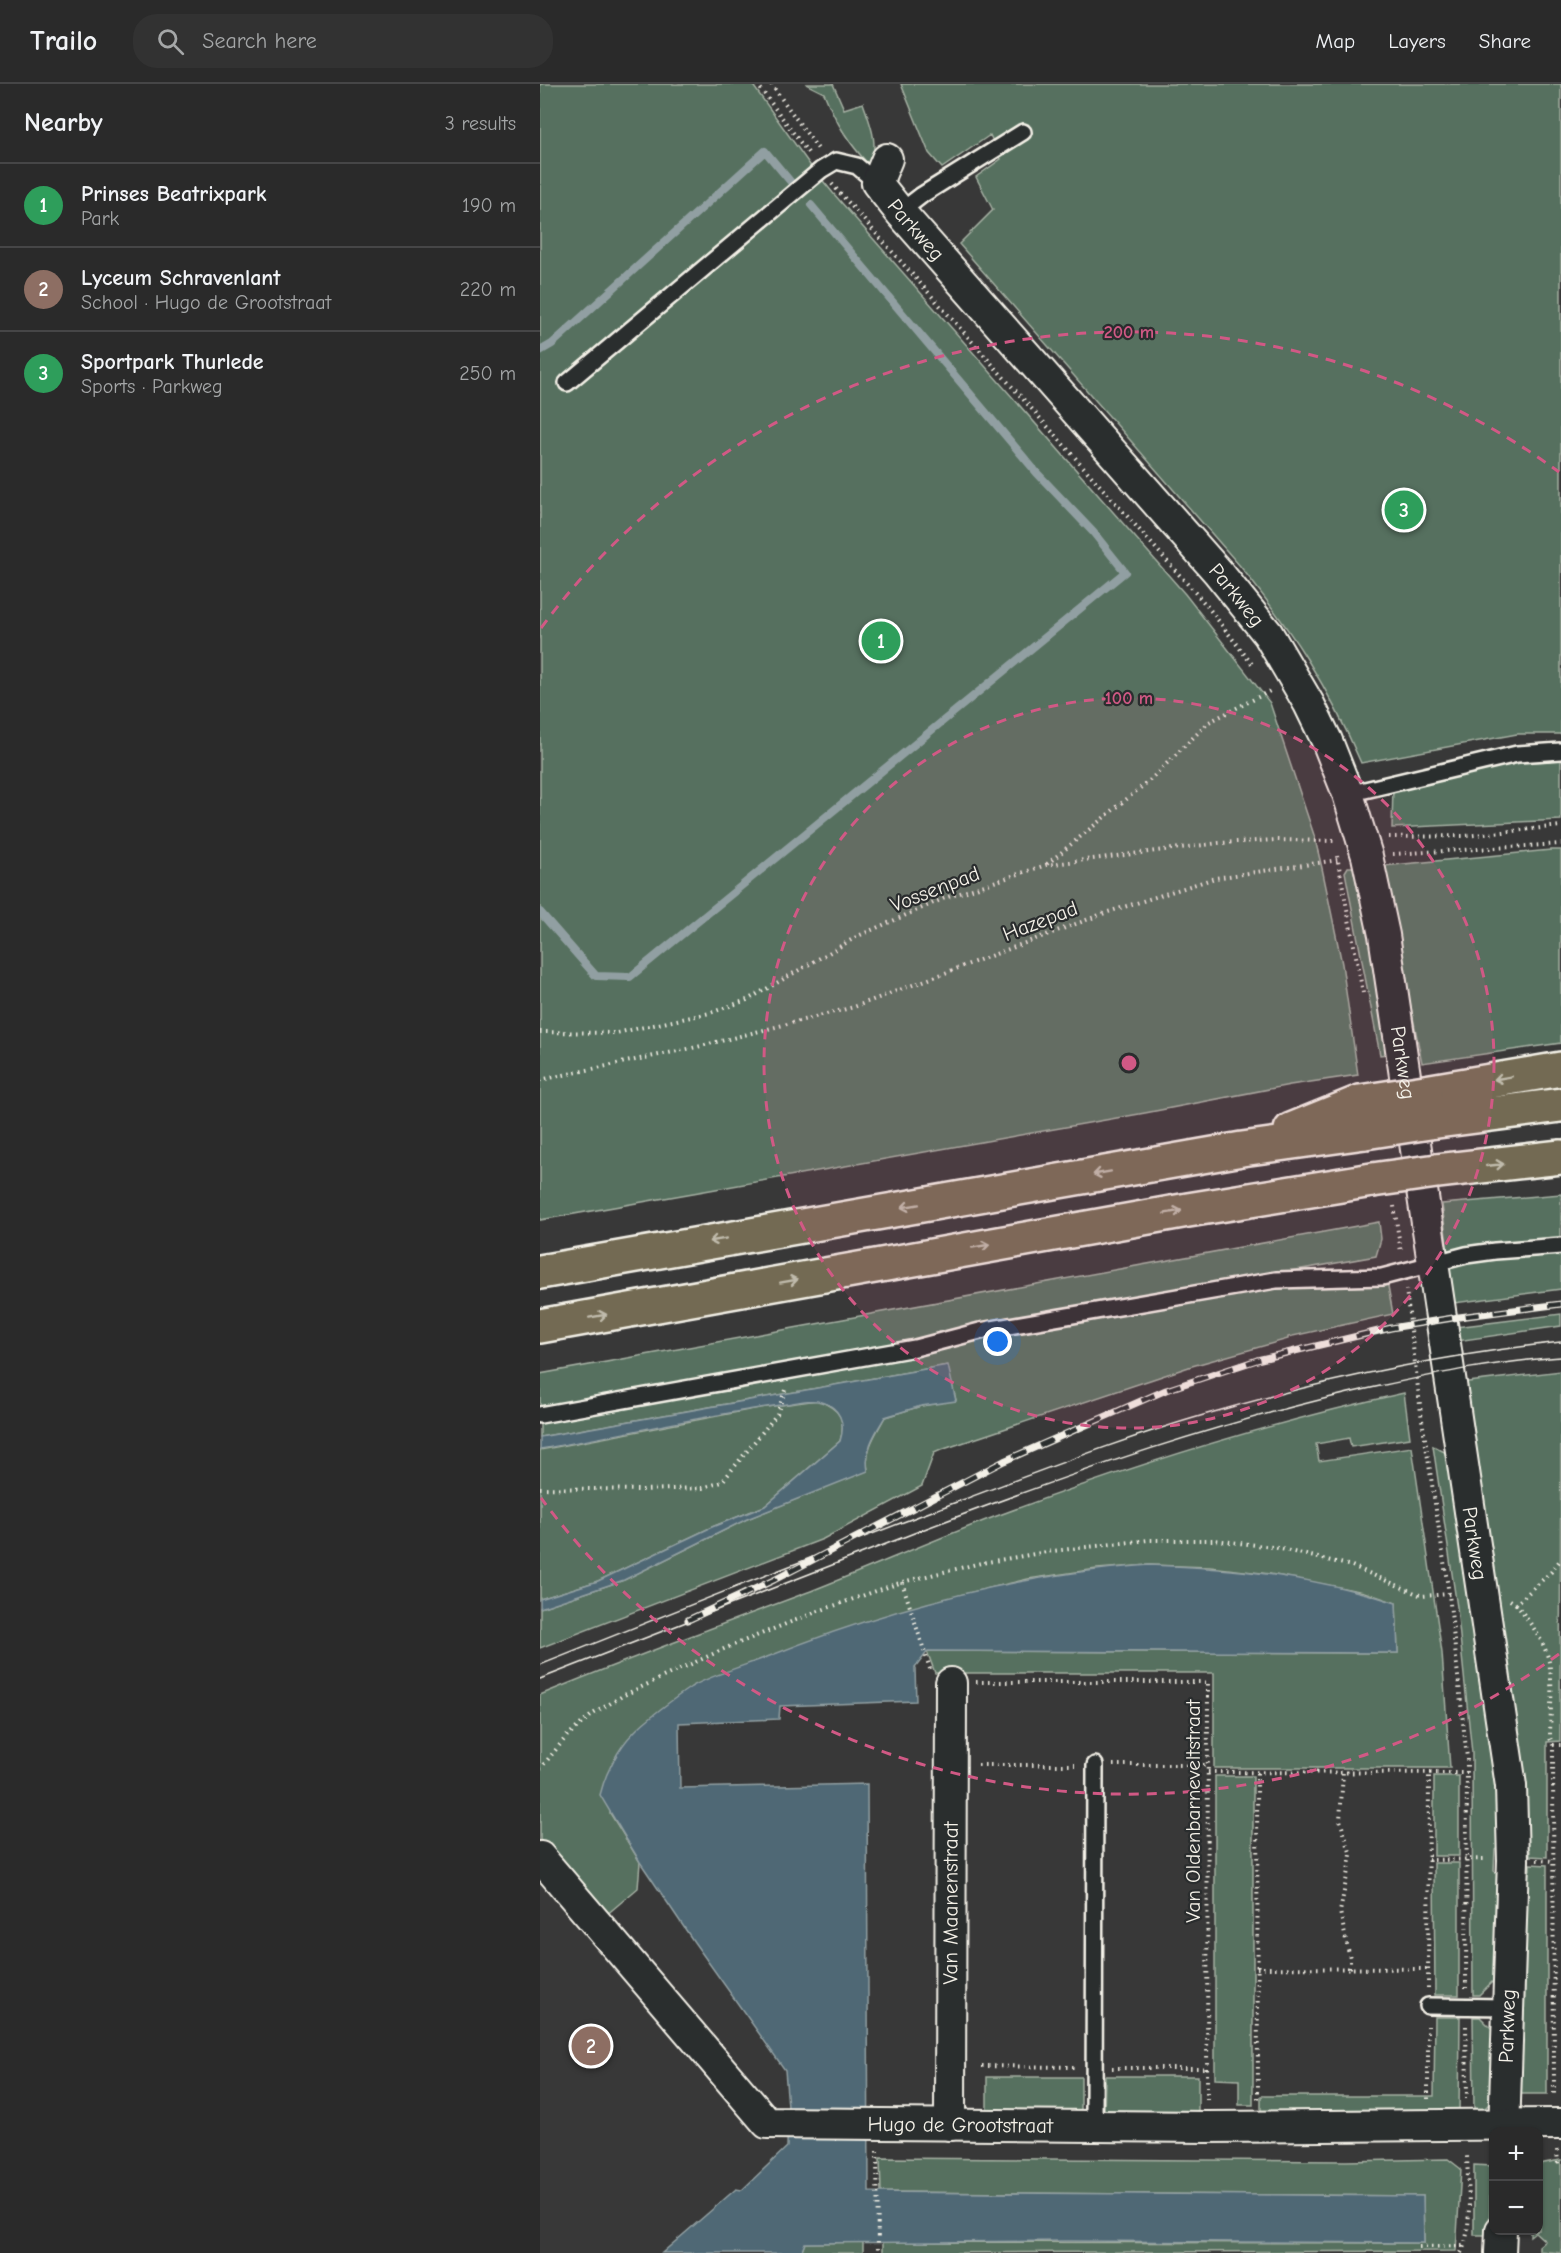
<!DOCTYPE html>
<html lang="en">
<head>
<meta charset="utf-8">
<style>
	body { margin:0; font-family:"Comic Neue",sans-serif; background:#323232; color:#f1f3f6 }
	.controls { position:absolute; right:18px; bottom:18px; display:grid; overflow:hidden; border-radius:12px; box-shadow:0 2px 4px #0004 }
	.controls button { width:54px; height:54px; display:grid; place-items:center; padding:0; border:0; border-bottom:2px solid #464647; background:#2a2a2a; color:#f1f3f6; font:30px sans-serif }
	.you { position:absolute; left:458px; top:1258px; width:21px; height:21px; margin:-15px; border:4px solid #fff; border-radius:50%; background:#1a73e8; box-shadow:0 0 0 9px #1a73e833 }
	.badge { display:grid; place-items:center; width:39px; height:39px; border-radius:50%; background:#db2777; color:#fff; font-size:20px; font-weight:700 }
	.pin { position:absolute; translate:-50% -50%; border:3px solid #fff; box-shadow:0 2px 6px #0006 }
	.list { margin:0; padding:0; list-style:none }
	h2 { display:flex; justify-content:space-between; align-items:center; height:78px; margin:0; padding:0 24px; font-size:26px }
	h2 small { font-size:20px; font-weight:400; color:#a5a7a8 }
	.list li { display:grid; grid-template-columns:39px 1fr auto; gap:18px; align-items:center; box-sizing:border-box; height:84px; padding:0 24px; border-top:2px solid #464647 }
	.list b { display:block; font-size:22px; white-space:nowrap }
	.list p { margin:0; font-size:20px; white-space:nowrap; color:#a5a7a8 }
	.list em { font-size:20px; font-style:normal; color:#a5a7a8 }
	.icon { flex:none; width:33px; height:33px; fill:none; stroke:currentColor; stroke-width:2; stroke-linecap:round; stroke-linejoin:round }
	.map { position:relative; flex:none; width:1021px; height:2169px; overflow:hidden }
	header { display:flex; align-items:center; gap:36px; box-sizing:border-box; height:84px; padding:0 30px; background:#2a2a2a; border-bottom:2px solid #464647 }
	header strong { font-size:28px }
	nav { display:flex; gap:33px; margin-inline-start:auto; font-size:21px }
	.search { width:420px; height:54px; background:#323232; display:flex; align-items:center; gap:15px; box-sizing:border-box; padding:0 21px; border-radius:24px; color:#a5a7a8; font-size:22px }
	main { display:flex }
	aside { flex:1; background:#2a2a2a }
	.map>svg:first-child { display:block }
	.green { fill:#56705e; stroke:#a5b0a3; stroke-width:1.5 }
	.water { fill:#4f6874; stroke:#919fa2; stroke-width:1.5 }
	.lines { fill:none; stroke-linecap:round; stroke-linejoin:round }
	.stream { stroke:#919fa2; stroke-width:8 }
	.service-casing { stroke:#f4f1e8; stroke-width:20 }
	.minor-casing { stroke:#f4f1e8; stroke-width:34 }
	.motorway-casing { stroke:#f4f1e8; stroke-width:38 }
	.path { stroke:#f4f1e8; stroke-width:4; stroke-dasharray:1.5 4.5; stroke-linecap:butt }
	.service { stroke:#2a2d2e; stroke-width:15 }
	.minor { stroke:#2a2d2e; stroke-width:30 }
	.motorway { stroke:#736b52; stroke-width:33 }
	.tram { stroke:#f4f1e8; stroke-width:1.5 }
	.rail-casing { stroke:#f4f1e8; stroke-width:7 }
	.rail { stroke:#2a2d2e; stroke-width:4.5; stroke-dasharray:14; stroke-linecap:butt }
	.motorway-bridge-casing { stroke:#f4f1e8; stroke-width:38; stroke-linecap:butt }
	.motorway-bridge { stroke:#736b52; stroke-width:33 }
	.oneway { stroke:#c0bbac }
	.ring { fill:none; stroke:#d15985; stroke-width:3; stroke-dasharray:10 8 }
	.labels { text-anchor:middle; stroke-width:4.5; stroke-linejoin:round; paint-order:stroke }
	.street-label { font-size:21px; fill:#f4f1e8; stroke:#2a2d2e }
	.centre { fill:#d15985; stroke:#2a2d2e; stroke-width:3 }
	.ring-label { font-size:18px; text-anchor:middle; font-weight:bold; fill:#d15985; stroke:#2a2d2e; stroke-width:4.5; stroke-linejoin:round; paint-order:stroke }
</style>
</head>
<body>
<header>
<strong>Trailo</strong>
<div class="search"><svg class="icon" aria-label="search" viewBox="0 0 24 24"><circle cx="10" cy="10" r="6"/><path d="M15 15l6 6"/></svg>Search here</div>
<nav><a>Map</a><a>Layers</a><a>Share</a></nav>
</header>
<main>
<aside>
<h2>Nearby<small>3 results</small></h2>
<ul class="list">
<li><span class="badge" style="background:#2e9e5b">1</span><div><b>Prinses Beatrixpark</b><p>Park</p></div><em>190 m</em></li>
<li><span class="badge" style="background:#8d6e63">2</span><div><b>Lyceum Schravenlant</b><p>School · Hugo de Grootstraat</p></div><em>220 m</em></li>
<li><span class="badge" style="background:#2e9e5b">3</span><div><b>Sportpark Thurlede</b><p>Sports · Parkweg</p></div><em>250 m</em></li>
</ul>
</aside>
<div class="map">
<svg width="1021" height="2169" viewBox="0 0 1021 2169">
	<rect width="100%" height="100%" fill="#383838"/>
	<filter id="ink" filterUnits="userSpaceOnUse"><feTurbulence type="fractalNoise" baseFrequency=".0167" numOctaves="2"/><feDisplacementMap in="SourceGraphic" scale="12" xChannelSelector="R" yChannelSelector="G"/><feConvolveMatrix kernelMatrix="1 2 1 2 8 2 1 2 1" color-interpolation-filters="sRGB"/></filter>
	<g filter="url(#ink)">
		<!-- green -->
		<path class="green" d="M 0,0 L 212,0 L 270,81 L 293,109 L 645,510 L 730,619 L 774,751 L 782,784 L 802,880 L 818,991 L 750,1001 L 605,1029 L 0,1136 Z
			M 266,0 L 293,0 L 304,25 L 323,19 C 331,42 339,59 330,82 C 308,58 296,39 284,9 Z
			M 361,0 L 1021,0 L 1021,650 L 977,650 L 821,679 C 788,602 752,547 700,482 L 419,160 L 453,126 L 436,93 L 461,75 L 450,51 L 402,84 L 389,69 Z
			M 1021,676 L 1021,736 L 852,744 L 853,702 L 981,679 Z
			M 1011,766 L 1021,766 L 1021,959 L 882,979 L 843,782 Z
			M 808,783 L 815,783 L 855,969 L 840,971 L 805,788 Z
			M 1021,1110 L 1021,1205 L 914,1219 L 902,1120 Z
			M 839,1138 L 841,1155 L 836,1172 L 438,1242 L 378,1257 L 0,1328 L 0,1290 Z
			M 844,1199 L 848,1202 L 853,1230 L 748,1253 L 748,1255 L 652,1282 L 401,1366 L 394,1369 L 382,1402 L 283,1455 L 0,1564 L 0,1524 L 84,1496 L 207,1435 L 328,1386 C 324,1366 335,1351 345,1333 L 381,1322 L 416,1316 L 407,1281 L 0,1353 L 0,1337 L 438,1254 L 737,1201 Z
			M 1021,1230 L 1021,1242 L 917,1257 L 916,1243 Z
			M 1021,1287 L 1020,1657 L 1007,1658 L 1007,1773 L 990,1772 L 990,1766 L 982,1759 L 920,1299 Z
			M 864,1309 L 870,1354 L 811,1363 L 809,1354 L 776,1360 L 779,1377 L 872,1363 L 902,1569 L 910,1684 L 674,1684 L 674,1589 L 395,1589 L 387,1567 L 858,1569 L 856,1519 L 824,1508 L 730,1490 L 670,1483 L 609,1481 L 557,1485 L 488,1495 L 420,1511 L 153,1602 L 70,1729 L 100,1778 L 98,1804 L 65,1832 L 0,1757 L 0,1611 C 89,1574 180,1541 271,1507 C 332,1483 393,1456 454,1433 C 588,1383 724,1340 864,1309 Z
			M 278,1316 C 299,1325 307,1334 300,1357 L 225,1422 L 172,1443 L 58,1497 L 0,1515 L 0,1366 L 219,1324 Z
			M 893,1362 L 912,1372 L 964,1759 L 955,1765 L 954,1787 L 962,1793 L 960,1890 L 939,1911 L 933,1911 L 932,1669 L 917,1523 Z
			M 675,1692 L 713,1692 L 713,2021 L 699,2021 L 699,1996 L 675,1995 Z
			M 894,1692 L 919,1692 L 919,1772 L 894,1772 Z
			M 894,1779 L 919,1779 L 919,1911 L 895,1911 Z
			M 990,1780 L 1007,1781 L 1007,2010 L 976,2010 L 981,1793 L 990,1786 Z
			M 895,1933 L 920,1933 L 919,2029 L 721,2029 L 721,2012 L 894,2012 Z
			M 933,1933 L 940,1933 L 957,1950 L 951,2018 L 943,2026 L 934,2027 Z
			M 565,1992 L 658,1992 L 658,2033 L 564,2033 Z
			M 447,1993 L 541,1993 L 541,2034 L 447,2034 Z
			M 340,2074 L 806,2077 L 908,2075 L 921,2085 L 916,2167 L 343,2169 L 343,2158 L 884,2159 L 883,2112 L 341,2108 Z
			M 1021,2076 L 1021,2169 L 999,2167 L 999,2162 L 1005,2157 L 995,2148 L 990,2152 L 990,2147 L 999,2146 L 999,2080 Z
			M 934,2081 L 951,2082 L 949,2151 L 934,2151 Z
			M 323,2158 L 323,2169 L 261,2169 L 265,2159 Z"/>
		<!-- water -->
		<path class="water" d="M 408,1281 L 416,1317 L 381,1322 L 345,1333 C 334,1351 324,1366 328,1387 L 207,1435 L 84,1496 L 0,1524 L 0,1515 L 58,1497 L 172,1443 L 225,1422 L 300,1357 C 306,1339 300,1323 281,1318 C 270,1314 252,1320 240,1321 C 160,1332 80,1351 0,1365 L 0,1353 Z
			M 609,1481 C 693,1484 776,1492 856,1519 L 858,1569 L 388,1567 L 375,1584 L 376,1617 L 240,1622 L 239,1635 L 139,1639 L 140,1704 L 327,1700 L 329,2108 L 883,2112 L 884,2159 L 529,2157 L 265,2159 L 261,2169 L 122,2169 L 196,2105 L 202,2106 L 247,2063 L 248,2023 L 245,1986 L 154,1858 L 100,1778 L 60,1711 C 65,1690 78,1664 94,1648 C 105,1636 136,1613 151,1603 C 169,1592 206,1581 227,1573 C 349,1524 478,1490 609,1481 Z"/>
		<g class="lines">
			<!-- stream -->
			<path class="stream" d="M 0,267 L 12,260 L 225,67 L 250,97
				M 0,828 L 56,892 L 90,893 L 585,488 L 553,448 L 497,389 L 271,121"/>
			<!-- service casing -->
			<g class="service-casing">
				<path id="service" d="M 360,128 L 382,111 L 483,48
					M 27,299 L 281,86 L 296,77 L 317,82 L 337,99
					M 808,710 L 977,670 L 1021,667
					M 0,1331 L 375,1264 L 440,1247 L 736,1196 L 842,1193 L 926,1171 L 955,1167 L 1021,1162
					M 888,1922 L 967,1923
					M 554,2041 L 555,1681"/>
			</g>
			<!-- minor casing -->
			<g class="minor-casing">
				<g id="minor">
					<path id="s1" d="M 347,75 L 337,99 L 360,128 L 678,488 L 728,550 L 769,620 L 787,657 L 808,710 L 827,772 L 844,851 L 971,1702 L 973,1776 L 964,2048"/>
					<path id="s2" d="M 0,1773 L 227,2039 L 667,2043 L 1021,2040"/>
					<path id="s3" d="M 410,2041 L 411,1599"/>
					<path d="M 960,2169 L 961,2146"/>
				</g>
			</g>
			<!-- motorway casing -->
			<g class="motorway-casing">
				<path id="motorway" d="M 885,1008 L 1021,985
					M 890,1038 L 1021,1021
					M 751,1046 L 820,1018
					M 897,1087 L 1021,1073
					M 0,1188 L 702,1065 L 825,1048
					M 0,1242 L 648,1126 L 832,1096"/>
			</g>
			<!-- path -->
			<path class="path" d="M 217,0 L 269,70
				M 231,0 L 278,65
				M 292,100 L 667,522 L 712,580
				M 849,753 L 925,752 L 1021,742
				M 853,770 L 1021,760
				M 797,772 L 823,909
				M 507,780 L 610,696 L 669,638 L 732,606
				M 0,948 L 76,949 L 170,929 L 207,916 L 318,852 L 405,814 L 506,781 L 679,759 L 736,756 L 794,757
				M 0,996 L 157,963 L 314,923 L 565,829 L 675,794 L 798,776
				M 854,1122 L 861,1168
				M 866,1205 L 881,1329 L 909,1510 L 927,1674 L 926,1904
				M 0,1404 L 101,1406 L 162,1404 L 182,1398 L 237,1330 L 245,1306
				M 362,1498 L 390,1585
				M 970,1516 L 976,1520 L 1011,1488 L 1021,1475
				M 976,1520 C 990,1539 1008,1560 1010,1585 C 1013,1607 1010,1632 1010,1654 L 1013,1661 L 1014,2013
				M 436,1598 L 668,1598 L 667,2018
				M 1013,1661 L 1021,1661
				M 438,1681 L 535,1681
				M 573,1681 L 668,1681
				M 0,1685 L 27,1652 L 53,1630 L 84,1611 L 186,1564 L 276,1528 L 362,1498 L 441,1479 L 513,1467 L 608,1456 L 674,1456 L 733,1463 L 812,1482 L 882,1512 L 910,1510
				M 668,1688 L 927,1689
				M 717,1689 L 718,2018
				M 803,1689 L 800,1736 L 811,1771 L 800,1828 L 810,1874 L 810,1885
				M 888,1776 L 948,1775
				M 997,1776 L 1015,1777
				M 717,1884 L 888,1885
				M 888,1904 L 889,1689
				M 926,1942 L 927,2015
				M 442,1982 L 537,1983
				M 572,1984 L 667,1984
				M 888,2015 L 888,1942
				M 1017,2066 L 1018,2080 L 1021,2080
				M 337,2067 L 338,2169
				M 879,2163 L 924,2162
				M 921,2169 C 934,2144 927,2096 927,2068"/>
			<!-- service -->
			<use href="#service" class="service"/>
			<!-- minor -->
			<use href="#minor" class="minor"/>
			<!-- motorway -->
			<use href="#motorway" class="motorway"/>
			<!-- tram -->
			<path class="tram" d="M 0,1581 C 141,1525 281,1468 422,1416 C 503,1386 584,1354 667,1330 C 783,1296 901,1271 1021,1258
				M 0,1595 C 129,1544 258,1494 387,1444 C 536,1388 685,1335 840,1302 C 900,1289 960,1277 1021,1273"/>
			<!-- rail casing -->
			<g class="rail-casing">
				<path id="rail" d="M 148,1536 L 234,1496 L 464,1377 L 626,1306 L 717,1276 L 851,1244 L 919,1233 L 1021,1220"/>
			</g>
			<!-- rail -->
			<use href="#rail" class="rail"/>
			<!-- motorway-bridge casing -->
			<g class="motorway-bridge-casing">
				<path id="motorway-bridge" d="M 820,1018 L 885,1008
					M 825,1048 L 890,1038
					M 832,1096 L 897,1087"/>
			</g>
			<!-- motorway-bridge -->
			<use href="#motorway-bridge" class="motorway-bridge"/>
		</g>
		<!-- one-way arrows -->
		<defs><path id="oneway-shaft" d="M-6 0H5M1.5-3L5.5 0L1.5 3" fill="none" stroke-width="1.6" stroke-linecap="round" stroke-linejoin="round" transform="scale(1.5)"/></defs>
		<g class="oneway">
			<use href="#oneway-shaft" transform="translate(963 994) rotate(170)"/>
			<use href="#oneway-shaft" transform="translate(955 1081) rotate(-6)"/>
			<use href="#oneway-shaft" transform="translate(562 1089) rotate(170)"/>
			<use href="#oneway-shaft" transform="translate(370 1122) rotate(170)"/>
			<use href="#oneway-shaft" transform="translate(633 1128) rotate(-10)"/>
			<use href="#oneway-shaft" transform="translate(178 1156) rotate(170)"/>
			<use href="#oneway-shaft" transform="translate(441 1162) rotate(-10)"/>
			<use href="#oneway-shaft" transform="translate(249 1197) rotate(-10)"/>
			<use href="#oneway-shaft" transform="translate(58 1232) rotate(-10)"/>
		</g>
	</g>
	<!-- distance rings -->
	<circle cx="589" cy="979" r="365" fill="#d15985" fill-opacity=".12"/>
	<g class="ring">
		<circle cx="589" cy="979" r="365"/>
		<path d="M1019 1570A731 731 0 0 1 1 1414M1 544A731 731 0 0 1 1019 388"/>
	</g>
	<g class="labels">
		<!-- street labels -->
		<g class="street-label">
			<text dy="7" stroke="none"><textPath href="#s1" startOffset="87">Parkweg</textPath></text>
			<text dy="7" stroke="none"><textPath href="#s1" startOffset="573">Parkweg</textPath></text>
			<text transform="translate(395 805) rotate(-21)" y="7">Vossenpad</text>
			<text transform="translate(500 837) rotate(-21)" y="7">Hazepad</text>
			<text dy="7" stroke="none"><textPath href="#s1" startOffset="1077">Parkweg</textPath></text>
			<text dy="7" stroke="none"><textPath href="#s1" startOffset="1563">Parkweg</textPath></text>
			<text transform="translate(653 1727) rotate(-90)" y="7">Van Oldenbarneveltstraat</text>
			<text dy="7" stroke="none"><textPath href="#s3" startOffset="222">Van Maanenstraat</textPath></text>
			<text transform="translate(967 1942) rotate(-88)" y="7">Parkweg</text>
			<text dy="7" stroke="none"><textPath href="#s2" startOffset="543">Hugo de Grootstraat</textPath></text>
		</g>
	</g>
	<circle cx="589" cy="979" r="9" class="centre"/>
	<g class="ring-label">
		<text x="589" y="254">200 m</text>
		<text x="589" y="620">100 m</text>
	</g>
</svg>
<div class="controls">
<button>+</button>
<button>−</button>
</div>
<div class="you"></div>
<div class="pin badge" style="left:341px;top:557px;background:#2e9e5b">1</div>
<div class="pin badge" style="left:51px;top:1962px;background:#8d6e63">2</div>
<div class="pin badge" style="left:864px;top:426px;background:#2e9e5b">3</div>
</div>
</main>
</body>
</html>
